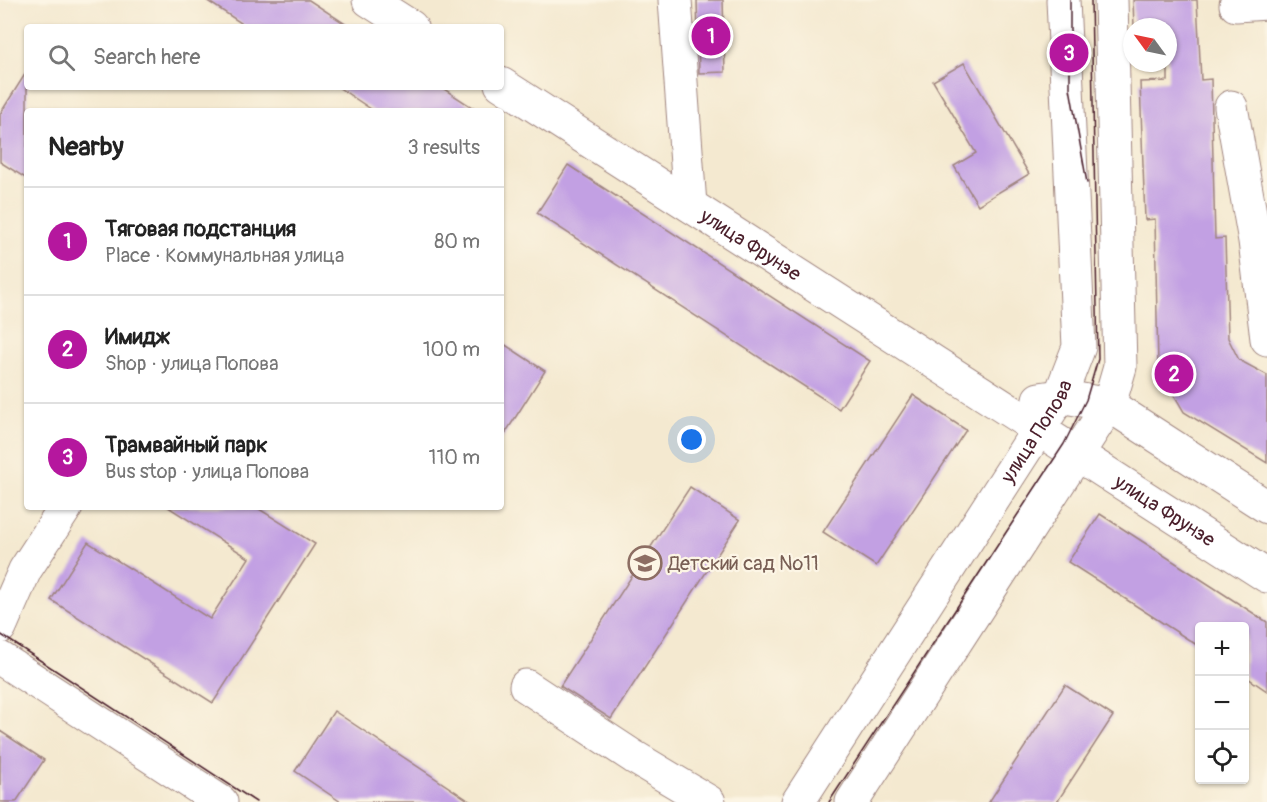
<!DOCTYPE html>
<html lang="en">
<head>
<meta charset="utf-8">
<style>
	body { margin:0; font-family:Pangolin,sans-serif; background:#f2f2f2; color:#222 }
	.controls { position:absolute; right:18px; bottom:18px; display:grid; overflow:hidden; border-radius:6px; box-shadow:0 2px 4px #0004 }
	.controls button { width:54px; height:54px; display:grid; place-items:center; padding:0; border:0; border-bottom:2px solid #e0e0e0; background:#fff; color:#222; font:30px sans-serif }
	.compass { position:absolute; left:1123px; top:18px; width:54px; height:54px; border-radius:50%; background:#fff; box-shadow:0 2px 4px #0004; rotate:303deg }
	.you { position:absolute; left:692px; top:440px; width:21px; height:21px; margin:-15px; border:4px solid #fff; border-radius:50%; background:#1a73e8; box-shadow:0 0 0 9px #1a73e833 }
	.badge { display:grid; place-items:center; width:39px; height:39px; border-radius:50%; background:#b5179e; color:#fff; font-size:20px; font-weight:700 }
	.pin { position:absolute; translate:-50% -50%; border:3px solid #fff; box-shadow:0 2px 6px #0006 }
	.list { margin:0; padding:0; list-style:none }
	h2 { display:flex; justify-content:space-between; align-items:center; height:78px; margin:0; padding:0 24px; font-size:26px }
	h2 small { font-size:20px; font-weight:400; color:#767676 }
	.list li { display:grid; grid-template-columns:39px 1fr auto; gap:18px; align-items:center; box-sizing:border-box; height:108px; padding:0 24px; border-top:2px solid #e0e0e0 }
	.list b { display:block; font-size:22px; white-space:nowrap }
	.list p { margin:0; font-size:20px; white-space:nowrap; color:#767676 }
	.list em { font-size:20px; font-style:normal; color:#767676 }
	.icon { flex:none; width:33px; height:33px; fill:none; stroke:currentColor; stroke-width:2; stroke-linecap:round; stroke-linejoin:round }
	.map { position:relative; flex:none; width:1267px; height:802px; overflow:hidden }
	.search { position:absolute; background:#fff; box-shadow:0 2px 4px #0004; left:24px; top:24px; width:480px; height:66px; display:flex; align-items:center; gap:15px; box-sizing:border-box; padding:0 21px; border-radius:6px; color:#767676; font-size:22px }
	.panel { position:absolute; background:#fff; box-shadow:0 2px 4px #0004; left:24px; top:108px; width:480px; height:402px; border-radius:6px }
	.map>svg:first-child { display:block }
	.building { fill:#c2a0e3 }
	.lines { fill:none; stroke-linecap:round; stroke-linejoin:round }
	.minor-casing { stroke:#9f847e; stroke-width:35 }
	.minor { stroke:#fff; stroke-width:33 }
	.tram { stroke:#4a1f2b; stroke-width:1.5 }
	.labels { text-anchor:middle; stroke-width:4.5; stroke-linejoin:round; paint-order:stroke }
	.street-label { font-size:20px; fill:#4a1f2b; stroke:#fcf5e5 }
	.education-label { font-size:20px; fill:#785e54; stroke:#fcf5e5; text-anchor:start }
</style>
</head>
<body>
<div class="map">
<svg width="1267" height="802" viewBox="0 0 1267 802">
	<rect width="100%" height="100%" fill="#fcf5e5"/>
	<filter id="ink" filterUnits="userSpaceOnUse"><feTurbulence type="fractalNoise" baseFrequency=".0167" numOctaves="2"/><feDisplacementMap in="SourceGraphic" scale="12" xChannelSelector="R" yChannelSelector="G"/><feConvolveMatrix kernelMatrix="1 2 1 2 8 2 1 2 1" color-interpolation-filters="sRGB"/></filter>
	<filter id="wash" filterUnits="userSpaceOnUse"><feTurbulence type="fractalNoise" baseFrequency=".008" numOctaves="4" result="noise"/><feDisplacementMap in="SourceGraphic" scale="24" xChannelSelector="R" yChannelSelector="G"/><feGaussianBlur stdDeviation="1.35" result="paint"/><feColorMatrix in="noise" values="0 0 0 0 0 0 0 0 0 0 0 0 0 0 0 0 0 1.4 0 .05"/><feComposite in="paint" operator="in"/></filter>
	<g filter="url(#wash)">
		<rect width="100%" height="100%" fill="#f4e9d0"/>
		<g id="blocks">
			<!-- building -->
			<path class="building" d="M 206,0 L 309,0 L 350,27 L 247,27 Z
				M 697,0 L 723,0 L 725,72 L 699,73 Z
				M 1133,0 L 1197,0 L 1201,80 L 1211,79 L 1215,239 L 1225,238 L 1228,338 L 1239,360 L 1267,375 L 1267,463 L 1184,412 L 1158,367 L 1155,219 L 1145,220 L 1140,82 L 1168,81 L 1168,27 L 1134,27 Z
				M 964,63 L 1029,174 L 978,205 L 954,166 L 976,153 L 933,81 Z
				M 27,71 L 27,179 L 0,162 L 0,114 Z
				M 338,87 L 441,87 L 478,111 L 374,111 Z
				M 568,165 L 870,361 L 839,409 L 537,213 Z
				M 501,342 L 545,371 L 501,440 Z
				M 913,395 L 966,430 L 876,566 L 823,532 Z
				M 690,487 L 740,520 L 611,719 L 560,686 Z
				M 168,507 L 256,507 L 315,544 L 213,703 L 51,600 L 88,542 L 210,619 L 249,558 Z
				M 1100,514 L 1267,622 L 1267,691 L 1245,676 L 1245,627 L 1200,627 L 1200,647 L 1068,562 Z
				M 1065,685 L 1113,716 L 1057,802 L 989,802 Z
				M 334,711 L 471,802 L 341,802 L 295,771 Z
				M 0,731 L 44,760 L 16,802 L 0,802 Z"/>
		</g>
	</g>
	<g filter="url(#ink)">
		<use href="#blocks" fill-opacity="0" stroke="#9f847e" stroke-width="1.5"/>
		<g class="lines">
			<!-- minor casing -->
			<g class="minor-casing">
				<g id="minor">
					<path d="M 369,0 L 411,27"/>
					<path d="M 675,0 L 690,205"/>
					<path d="M 1236,5 L 1267,3"/>
					<path id="s1" d="M 501,84 L 1267,576"/>
					<path d="M 1231,107 L 1255,241 L 1267,339"/>
					<path d="M 1039,399 L 1060,396 L 1109,405 L 1267,507"/>
					<path d="M 0,627 L 25,570 L 66,507"/>
					<path d="M 0,658 L 221,802"/>
					<path d="M 526,686 L 634,757 L 709,802"/>
					<path id="s2" d="M 798,802 L 1060,396 L 1079,347 L 1063,0"/>
					<path d="M 852,802 L 1109,405 L 1120,367 L 1111,0"/>
				</g>
			</g>
			<!-- minor -->
			<use href="#minor" class="minor"/>
			<!-- tram -->
			<path class="tram" d="M 1070,0 L 1070,88 L 1087,183
				M 0,634 L 256,802
				M 829,802 L 1064,444 L 1086,400 L 1098,359 L 1091,0"/>
		</g>
	</g>
	<!-- icons -->
	<defs>
		<g id="school-ring" transform="scale(1.725)"><circle r="9.5" fill="#fcf5e5" stroke="#8d6e63" stroke-width="1.5"/><path d="M0-5L7-2L0 1L-7-2ZM-4 1L0 2.5L4 1V4Q0 6-4 4Z" fill="#8d6e63"/></g>
	</defs>
	<g fill-rule="evenodd">
		<use href="#school-ring" x="645" y="563"/>
	</g>
	<g class="labels">
		<!-- street labels -->
		<g class="street-label">
			<text dy="7" stroke="none"><textPath href="#s1" startOffset="297">улица Фрунзе</textPath></text>
			<text dy="7" stroke="none"><textPath href="#s2" startOffset="441">улица Попова</textPath></text>
			<text dy="7" stroke="none"><textPath href="#s1" startOffset="789">улица Фрунзе</textPath></text>
		</g>
		<!-- education labels -->
		<g class="education-label">
			<text x="668" y="570">Детский сад №11</text>
		</g>
	</g>
</svg>
<div class="controls">
<button>+</button>
<button>−</button>
<button><svg class="icon" aria-label="locate" viewBox="0 0 24 24"><circle cx="12" cy="12" r="6"/><path d="M12 2v4M12 18v4M2 12h4M18 12h4"/></svg></button>
</div>
<svg class="compass" viewBox="-18 -18 36 36"><path d="M0-13l5 13h-10z" fill="#e53935"/><path d="M0 13l5-13h-10z" fill="#767676"/></svg>
<div class="you"></div>
<div class="pin badge" style="left:711px;top:36px">1</div>
<div class="pin badge" style="left:1174px;top:374px">2</div>
<div class="pin badge" style="left:1069px;top:53px">3</div>
<div class="search"><svg class="icon" aria-label="search" viewBox="0 0 24 24"><circle cx="10" cy="10" r="6"/><path d="M15 15l6 6"/></svg>Search here</div>
<section class="panel">
<h2>Nearby<small>3 results</small></h2>
<ul class="list">
<li><span class="badge">1</span><div><b>Тяговая подстанция</b><p>Place · Коммунальная улица</p></div><em>80 m</em></li>
<li><span class="badge">2</span><div><b>Имидж</b><p>Shop · улица Попова</p></div><em>100 m</em></li>
<li><span class="badge">3</span><div><b>Трамвайный парк</b><p>Bus stop · улица Попова</p></div><em>110 m</em></li>
</ul>
</section>
</div>
</body>
</html>
